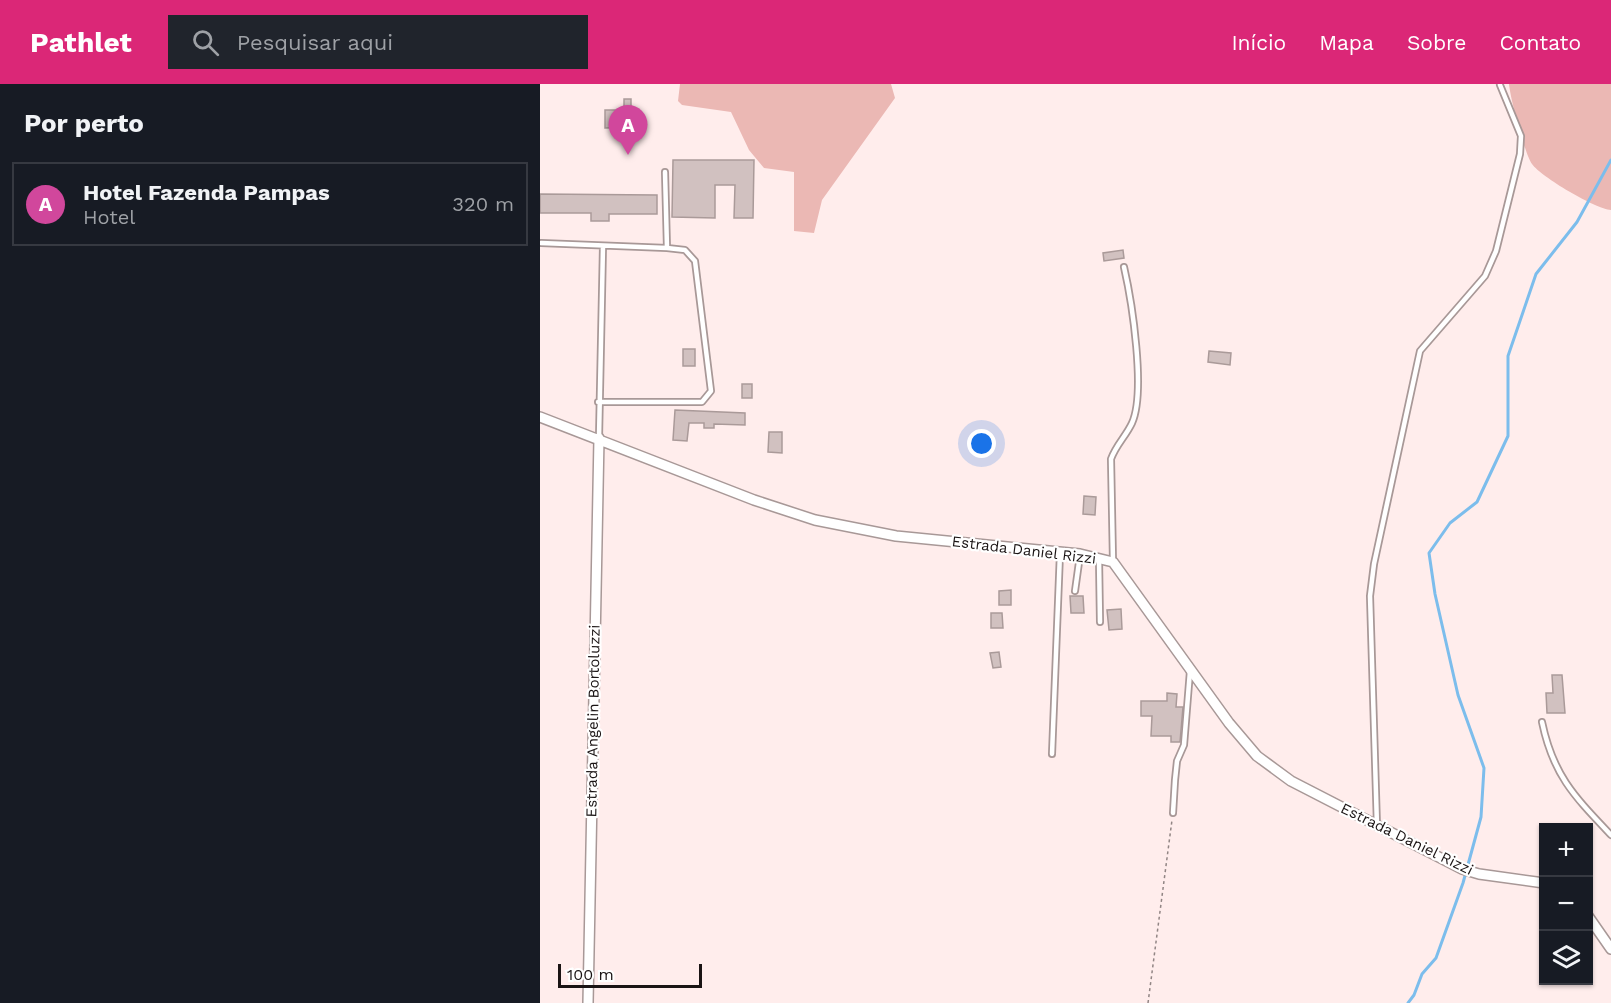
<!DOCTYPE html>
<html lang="pt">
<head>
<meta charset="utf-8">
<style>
	body { margin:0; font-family:"Work Sans",sans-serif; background:#20242c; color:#f1f3f6 }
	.controls { position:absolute; right:18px; bottom:18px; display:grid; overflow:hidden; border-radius:0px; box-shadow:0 2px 4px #0004 }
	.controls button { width:54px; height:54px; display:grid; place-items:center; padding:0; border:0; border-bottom:2px solid #363941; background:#171b24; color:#f1f3f6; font:30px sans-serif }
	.scale { position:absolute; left:18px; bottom:15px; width:144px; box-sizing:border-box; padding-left:6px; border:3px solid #1a1414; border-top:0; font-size:16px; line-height:21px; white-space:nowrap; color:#1a1414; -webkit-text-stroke:4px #fff; paint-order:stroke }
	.you { position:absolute; left:442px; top:360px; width:21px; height:21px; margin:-15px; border:4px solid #fff; border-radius:50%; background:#1a73e8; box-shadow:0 0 0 9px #1a73e833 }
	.badge { display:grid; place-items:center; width:39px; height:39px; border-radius:50%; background:#db2777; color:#fff; font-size:20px; font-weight:700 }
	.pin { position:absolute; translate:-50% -50px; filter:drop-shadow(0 2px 3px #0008) }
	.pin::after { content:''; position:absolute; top:32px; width:21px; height:18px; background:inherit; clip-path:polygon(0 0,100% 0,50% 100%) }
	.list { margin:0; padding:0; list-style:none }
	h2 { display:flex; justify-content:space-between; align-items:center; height:78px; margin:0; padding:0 24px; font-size:26px }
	h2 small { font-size:20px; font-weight:400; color:#9ea1a6 }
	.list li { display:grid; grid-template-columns:39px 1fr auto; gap:18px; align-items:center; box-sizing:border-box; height:84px; margin:0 12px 12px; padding:0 12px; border:2px solid #363941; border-radius:0px }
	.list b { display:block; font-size:22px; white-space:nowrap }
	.list p { margin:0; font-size:20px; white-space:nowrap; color:#9ea1a6 }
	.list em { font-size:20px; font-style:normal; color:#9ea1a6 }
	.icon { flex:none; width:33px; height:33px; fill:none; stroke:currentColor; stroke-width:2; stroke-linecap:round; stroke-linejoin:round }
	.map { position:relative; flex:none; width:1071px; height:919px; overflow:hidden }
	header { display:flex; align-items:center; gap:36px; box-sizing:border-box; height:84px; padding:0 30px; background:#db2777; color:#fff }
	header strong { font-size:28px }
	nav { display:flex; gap:33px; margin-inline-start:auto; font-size:21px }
	.search { width:420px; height:54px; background:#20242c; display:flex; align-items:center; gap:15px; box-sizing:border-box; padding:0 21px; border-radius:0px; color:#9ea1a6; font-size:22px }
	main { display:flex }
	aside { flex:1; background:#171b24 }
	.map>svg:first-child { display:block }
	.green { fill:#ebb8b4 }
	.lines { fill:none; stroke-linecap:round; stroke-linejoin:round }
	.stream { stroke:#7cbdec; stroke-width:3 }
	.building { fill:#d1c1c0; stroke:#aa9a99; stroke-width:1.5 }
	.lane-casing { stroke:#a89897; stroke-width:8 }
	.street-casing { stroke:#a89897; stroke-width:12 }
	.path { stroke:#918584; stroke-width:1.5; stroke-dasharray:3 3; stroke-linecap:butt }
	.lane { stroke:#fff; stroke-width:4.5 }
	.street { stroke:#fff; stroke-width:9 }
	.labels { text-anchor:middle; stroke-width:4.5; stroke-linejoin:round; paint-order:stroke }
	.street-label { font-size:15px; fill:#1a1414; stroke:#fff }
</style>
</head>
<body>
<header>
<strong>Pathlet</strong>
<div class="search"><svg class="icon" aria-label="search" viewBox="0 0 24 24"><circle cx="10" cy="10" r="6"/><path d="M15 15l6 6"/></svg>Pesquisar aqui</div>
<nav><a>Início</a><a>Mapa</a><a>Sobre</a><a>Contato</a></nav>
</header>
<main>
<aside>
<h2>Por perto<small></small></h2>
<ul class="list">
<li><span class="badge" style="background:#d1479c">A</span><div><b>Hotel Fazenda Pampas</b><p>Hotel</p></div><em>320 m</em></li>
</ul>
</aside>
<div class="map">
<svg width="1071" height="919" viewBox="0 0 1071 919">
	<rect width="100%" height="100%" fill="#ffedec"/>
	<!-- green -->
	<path class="green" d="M 140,0 L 351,0 L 355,14 L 282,116 L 274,149 L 254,147 L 254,88 L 224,84 L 209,66 L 191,28 L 142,21 L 138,17 Z
		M 969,0 L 1071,0 L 1071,126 C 1056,125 1001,93 992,80 C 985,71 970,13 969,0 Z"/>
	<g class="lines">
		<!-- stream -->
		<path class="stream" d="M 868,919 L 874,911 L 882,890 L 896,874 L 923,799 L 941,733 L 944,684 L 918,611 L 895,510 L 889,469 L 910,439 L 937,418 L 968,352 L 968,272 L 996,190 L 1037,138 L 1071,76"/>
	</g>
	<!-- building -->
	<path class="building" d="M 84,15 L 91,15 L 91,29 L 100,29 L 101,43 L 65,44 L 65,26 L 84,26 Z
		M 133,76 L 214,76 L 213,134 L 194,134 L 195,101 L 175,101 L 175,134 L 132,133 Z
		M 0,110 L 117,111 L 117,130 L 69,130 L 69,137 L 51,137 L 51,129 L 0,129 Z
		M 583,166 L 584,174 L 564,177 L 563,169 Z
		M 143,265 L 155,265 L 155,282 L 143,282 Z
		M 669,267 L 691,269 L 690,281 L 668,278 Z
		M 202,300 L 212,300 L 212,314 L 202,314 Z
		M 135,326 L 205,329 L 205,341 L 174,340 L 174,344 L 164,344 L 164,339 L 149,339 L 147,357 L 133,356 Z
		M 229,348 L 242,348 L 242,369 L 228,368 Z
		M 544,412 L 556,413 L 555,431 L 543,430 Z
		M 471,506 L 471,521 L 459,521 L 459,507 Z
		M 530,512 L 543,512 L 544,529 L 531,529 Z
		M 581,525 L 582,545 L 569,546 L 567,526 Z
		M 451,529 L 462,529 L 463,544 L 451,544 Z
		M 459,568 L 461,583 L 453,584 L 450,569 Z
		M 1012,591 L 1022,591 L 1025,629 L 1007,629 L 1006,609 L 1013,609 Z
		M 627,609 L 637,610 L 636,623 L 643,623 L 640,658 L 631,658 L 631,652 L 611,652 L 612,632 L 601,632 L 601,617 L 627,617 Z"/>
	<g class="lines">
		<!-- lane casing -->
		<g class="lane-casing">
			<path id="lane" d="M 1,159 L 127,164
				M 58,318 L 162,318 L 171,307 L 155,177 L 145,166 L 127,164 L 125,88
				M 59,354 L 63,162
				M 559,475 L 560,538
				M 573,478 L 571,375 C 576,361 586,352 592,339 C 606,308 592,218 584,183
				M 535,507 L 540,471
				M 1002,638 C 1013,691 1034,712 1071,751
				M 512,670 L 520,469
				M 633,729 L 635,696 L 637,677 L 644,661 L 650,587
				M 837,742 L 830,512 L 834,480 L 880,267 L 945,192 L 956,167 L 980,70 L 981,52 L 960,1"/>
		</g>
		<!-- street casing -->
		<g class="street-casing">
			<path id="street" d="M 0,333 L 214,416 L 275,436 L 356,452 L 540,470 L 573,478 L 689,639 L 717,672 L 751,697 L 922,785 L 939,790 L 1004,799
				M 1048,832 L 1071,865
				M 48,919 L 59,354"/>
		</g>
		<!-- path -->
		<path class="path" d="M 608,919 L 632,736"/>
		<!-- lane -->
		<use href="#lane" class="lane"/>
		<!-- street -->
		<use href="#street" class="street"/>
	</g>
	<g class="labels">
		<!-- street labels -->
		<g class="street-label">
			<text transform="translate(484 466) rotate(7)" y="5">Estrada Daniel Rizzi</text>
			<text transform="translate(53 637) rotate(-89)" y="5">Estrada Angelin Bortoluzzi</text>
			<text transform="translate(867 755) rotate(26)" y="5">Estrada Daniel Rizzi</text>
		</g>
	</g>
</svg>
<div class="controls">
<button>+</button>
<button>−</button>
<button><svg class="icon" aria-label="layers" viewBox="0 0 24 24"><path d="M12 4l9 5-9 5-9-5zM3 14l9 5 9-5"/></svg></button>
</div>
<div class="scale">100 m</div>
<div class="you"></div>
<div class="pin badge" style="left:88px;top:71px;background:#d1479c">A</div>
</div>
</main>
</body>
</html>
